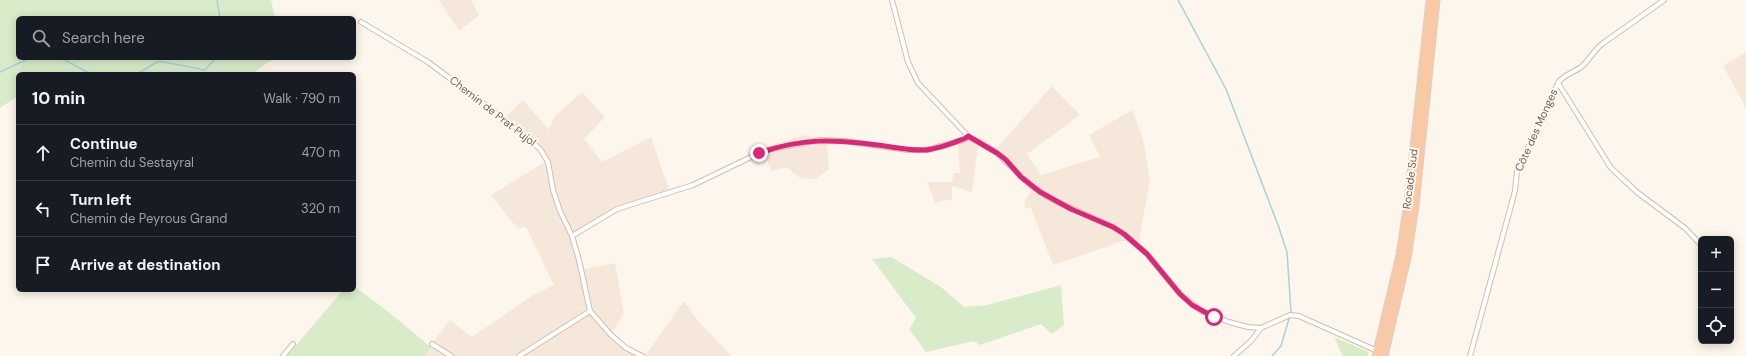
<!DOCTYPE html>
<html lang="en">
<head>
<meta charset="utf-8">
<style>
	body { margin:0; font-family:"DM Sans",sans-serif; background:#20242c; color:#f1f3f6 }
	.controls { position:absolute; right:12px; bottom:12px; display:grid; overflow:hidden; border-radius:6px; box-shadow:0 2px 10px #0003 }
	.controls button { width:36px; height:36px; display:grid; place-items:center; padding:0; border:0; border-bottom:1px solid #363941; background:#171b24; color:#f1f3f6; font:20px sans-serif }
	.stop { position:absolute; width:12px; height:12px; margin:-9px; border:3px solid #db2777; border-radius:50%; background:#fff }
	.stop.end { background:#db2777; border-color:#fff; box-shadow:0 1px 4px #0008 }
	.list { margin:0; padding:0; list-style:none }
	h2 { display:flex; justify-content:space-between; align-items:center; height:52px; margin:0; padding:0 16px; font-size:17px }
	h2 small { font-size:13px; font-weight:400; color:#9ea1a6 }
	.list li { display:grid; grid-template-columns:26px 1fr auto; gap:12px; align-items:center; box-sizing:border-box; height:56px; padding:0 16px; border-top:1px solid #363941 }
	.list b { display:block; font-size:15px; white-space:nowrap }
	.list p { margin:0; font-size:13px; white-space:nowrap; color:#9ea1a6 }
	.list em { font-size:13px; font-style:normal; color:#9ea1a6 }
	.icon { flex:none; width:22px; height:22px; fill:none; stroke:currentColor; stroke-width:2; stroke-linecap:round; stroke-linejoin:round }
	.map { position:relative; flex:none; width:1746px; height:356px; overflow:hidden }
	.search { position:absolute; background:#171b24; box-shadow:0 2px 10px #0003; left:16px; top:16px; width:340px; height:44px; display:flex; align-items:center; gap:10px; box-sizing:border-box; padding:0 14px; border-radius:6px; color:#9ea1a6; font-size:15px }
	.panel { position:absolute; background:#171b24; box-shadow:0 2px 10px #0003; left:16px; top:72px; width:340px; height:220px; border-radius:6px }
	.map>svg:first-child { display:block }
	.residential { fill:#f5e8da }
	.green { fill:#d8ecc9 }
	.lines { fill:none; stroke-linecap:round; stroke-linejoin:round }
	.stream { stroke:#a5d3da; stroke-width:1.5 }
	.minor-casing { stroke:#d1beb0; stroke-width:6 }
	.trunk-casing { stroke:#dad1cd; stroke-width:9 }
	.minor { stroke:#fff; stroke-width:4 }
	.trunk { stroke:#f9c8a4; stroke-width:7 }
	.route { stroke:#db2777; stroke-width:5 }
	.labels { text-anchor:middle; stroke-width:4; stroke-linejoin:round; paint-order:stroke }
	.street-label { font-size:11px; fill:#7a5c4d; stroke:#fffaf3 }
</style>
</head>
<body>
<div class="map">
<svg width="1746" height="356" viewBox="0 0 1746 356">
	<rect width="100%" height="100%" fill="#fdf6ec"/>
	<!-- residential -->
	<path class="residential" d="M 439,0 L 471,0 L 479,15 L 459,31 Z
		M 1746,52 L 1746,108 L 1723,66 Z
		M 1052,86 L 1080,115 L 1027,154 L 1041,175 L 1100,157 L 1089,135 L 1132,110 L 1143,139 L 1150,179 L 1139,241 L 1123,241 L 1053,265 L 1031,208 L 1025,208 L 1024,202 L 1032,190 L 1019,180 L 1002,159 L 978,146 L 972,192 L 952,186 L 952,199 L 935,203 L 927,182 L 952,182 L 954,173 L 960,173 L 958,143 L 973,135 L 997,148 Z
		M 582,92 L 605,117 L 584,139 L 602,162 L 651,137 L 669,190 L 624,204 L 576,237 L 584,269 L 615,263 L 624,313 L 613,332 L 627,346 L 646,355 L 684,301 L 698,321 L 732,356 L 424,356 L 432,348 L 433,342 L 450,320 L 472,337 L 535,294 L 554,285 L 526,227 L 517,228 L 491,195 L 545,162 L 541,146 L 505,117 L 523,100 L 549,130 L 555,116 Z
		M 805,135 L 827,142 L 829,169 L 815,179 L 800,178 L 786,167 L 771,171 L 763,147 Z"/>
	<!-- green -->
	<path class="green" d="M 0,0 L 271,0 L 275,18 L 18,18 L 18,58 L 278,59 L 270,61 L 252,74 L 18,74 L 18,96 L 0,108 Z
		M 891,257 L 941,287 L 964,307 L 987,305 L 1061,285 L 1064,325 L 1052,334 L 1041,324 L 980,345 L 974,341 L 926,352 L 909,329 L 916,318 L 872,259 Z
		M 354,286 L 391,314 L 432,348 L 424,356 L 287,356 L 343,290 L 354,290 Z
		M 1334,337 L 1369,352 L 1368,356 L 1343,356 Z"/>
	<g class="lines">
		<!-- stream -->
		<path class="stream" d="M 217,0 L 220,18
			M 1178,0 L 1226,89 L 1278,225 L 1287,252 L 1291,312 L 1281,346 L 1272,356
			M 61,58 L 91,74
			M 0,72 L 30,58
			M 137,74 L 157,62 L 164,62 L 205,70 L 216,58"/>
		<!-- minor casing -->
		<g class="minor-casing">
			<path id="minor" d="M 892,0 L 908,62 L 918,83 L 968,136 L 997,153 L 1030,185 L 1053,200 L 1113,227 L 1124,234 L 1147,254 L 1180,294 L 1201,311 L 1229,322 L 1248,327 L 1261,328 L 1290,315 L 1299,316 L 1373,349
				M 361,22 L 428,62 L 516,128 L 540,149 L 548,162 L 553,190 L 560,211 L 572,236 L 579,260 L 590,311 L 611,335 L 626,348 L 642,356
				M 1558,83 L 1611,168 L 1638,193 L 1685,228 L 1701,245
				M 572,236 L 617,209 L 693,185 L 749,158 L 771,149 L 820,140 L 845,141 L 908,150 L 927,150 L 966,139 L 968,136
				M 432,344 L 451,356
				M 283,356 L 293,344
				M 519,356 L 590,311
				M 1234,356 L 1251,341 L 1261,328
				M 1470,356 L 1515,191 L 1517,171 L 1558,83 C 1563,75 1573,73 1581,67 C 1588,62 1594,50 1602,44 L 1664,0"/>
		</g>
		<!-- trunk casing -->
		<g class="trunk-casing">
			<path id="trunk" d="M 1376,356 L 1400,255 L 1408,203 L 1430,0
				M 1384,356 L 1407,258 L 1415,206 L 1436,0"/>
		</g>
		<!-- minor -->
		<use href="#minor" class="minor"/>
		<!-- trunk -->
		<use href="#trunk" class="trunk"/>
	</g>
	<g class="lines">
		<!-- route -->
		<path class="route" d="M 759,153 C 803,138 832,139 877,145 C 893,147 909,151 925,150 C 939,149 953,143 966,138 L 968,136 L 997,153 L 1006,160 L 1021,177 L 1040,192 L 1071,209 L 1113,227 L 1124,234 L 1147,254 L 1180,294 L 1192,305 L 1214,317"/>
	</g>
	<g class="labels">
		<!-- street labels -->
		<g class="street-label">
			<text transform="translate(493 111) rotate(38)" y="4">Chemin de Prat Pujol</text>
			<text transform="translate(1536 130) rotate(-66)" y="4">Côte des Monges</text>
			<text transform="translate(1410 179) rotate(-83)" y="4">Rocade Sud</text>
		</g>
	</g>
</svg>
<div class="controls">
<button>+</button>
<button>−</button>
<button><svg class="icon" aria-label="locate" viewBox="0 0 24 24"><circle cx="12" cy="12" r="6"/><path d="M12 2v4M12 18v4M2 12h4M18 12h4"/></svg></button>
</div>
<div class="stop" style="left:1214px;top:317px"></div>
<div class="stop end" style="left:759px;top:153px"></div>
<div class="search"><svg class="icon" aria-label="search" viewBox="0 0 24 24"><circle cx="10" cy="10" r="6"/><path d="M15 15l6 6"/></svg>Search here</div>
<section class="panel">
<h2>10 min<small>Walk · 790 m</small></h2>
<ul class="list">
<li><svg class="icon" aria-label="ahead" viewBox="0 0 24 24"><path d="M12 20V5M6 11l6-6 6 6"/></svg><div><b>Continue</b><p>Chemin du Sestayral</p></div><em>470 m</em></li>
<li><svg class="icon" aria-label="left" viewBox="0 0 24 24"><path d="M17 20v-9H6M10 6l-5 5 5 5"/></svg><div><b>Turn left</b><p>Chemin de Peyrous Grand</p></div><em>320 m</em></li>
<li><svg class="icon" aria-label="arrive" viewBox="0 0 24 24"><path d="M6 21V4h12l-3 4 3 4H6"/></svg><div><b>Arrive at destination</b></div></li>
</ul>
</section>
</div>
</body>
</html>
